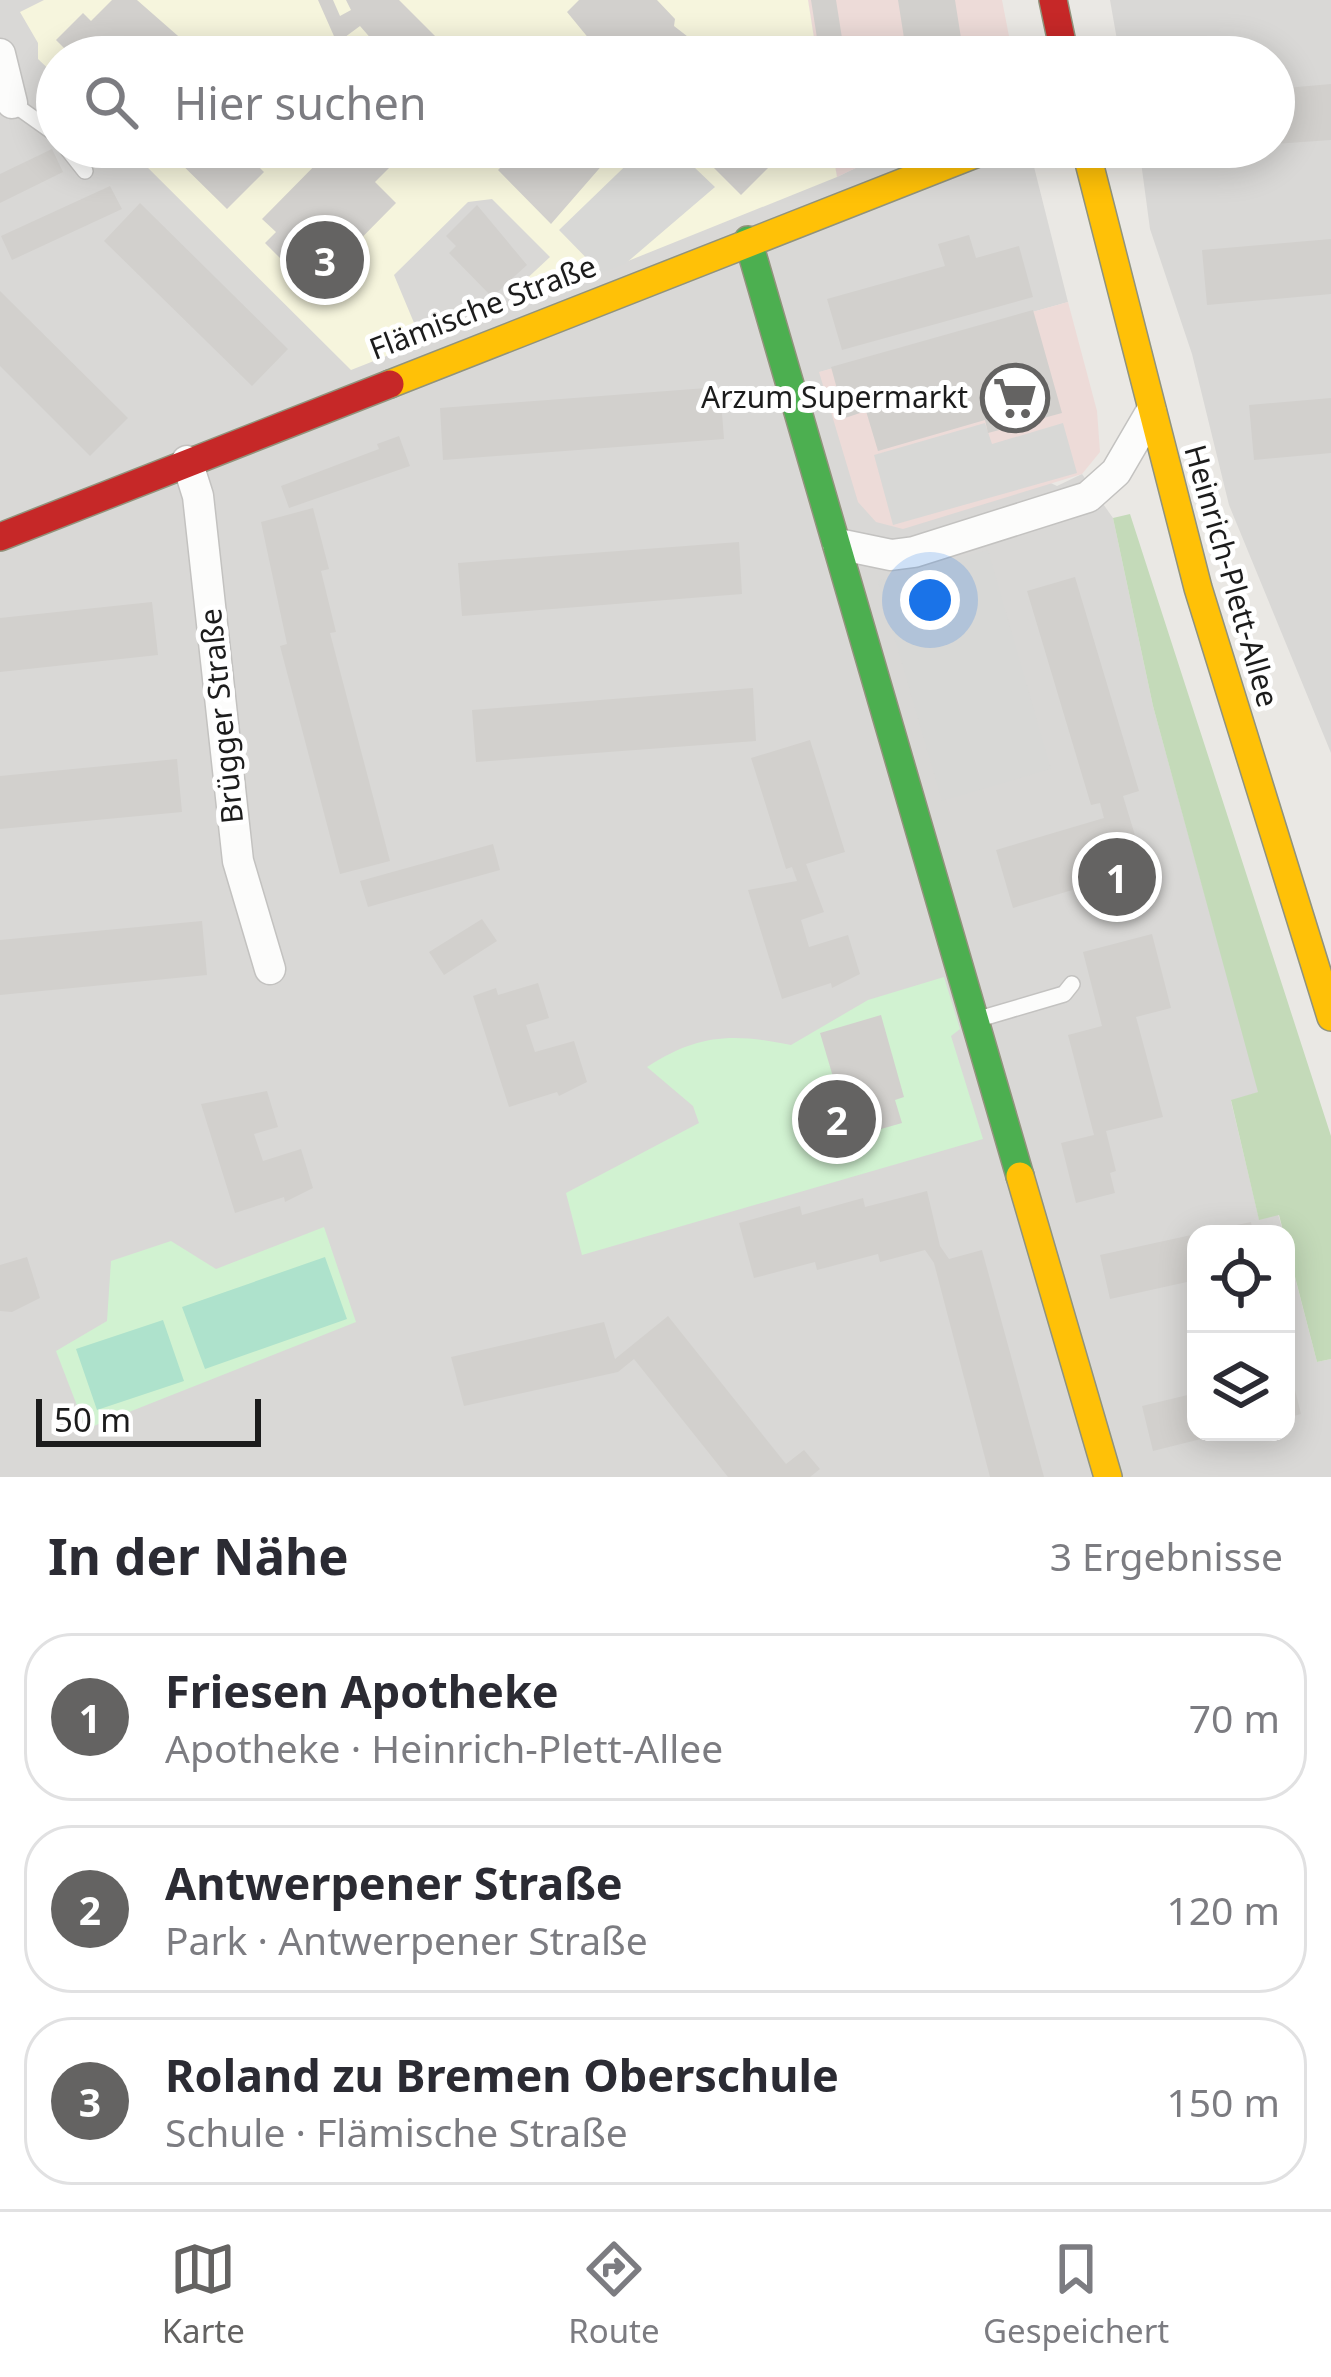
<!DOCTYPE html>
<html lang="de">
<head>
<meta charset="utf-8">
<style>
	body { margin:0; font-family:"Noto Sans",sans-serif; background:#f2f2f3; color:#2b2b33 }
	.controls { position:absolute; right:36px; bottom:36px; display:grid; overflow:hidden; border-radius:24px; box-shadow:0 6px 30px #0003 }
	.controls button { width:108px; height:108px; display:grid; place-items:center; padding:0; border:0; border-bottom:3px solid #e1e1e2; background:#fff; color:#2b2b33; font:60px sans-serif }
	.scale { position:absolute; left:36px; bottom:30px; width:225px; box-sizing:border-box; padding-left:12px; border:6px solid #1c1c1c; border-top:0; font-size:33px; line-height:42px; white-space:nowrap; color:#1c1c1c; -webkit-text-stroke:9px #fff; paint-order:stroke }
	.you { position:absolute; left:930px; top:600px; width:42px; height:42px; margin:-30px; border:9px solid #fff; border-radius:50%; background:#1a73e8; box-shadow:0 0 0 18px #1a73e833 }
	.badge { display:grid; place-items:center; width:78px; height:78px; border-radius:50%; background:#646362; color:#fff; font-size:39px; font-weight:700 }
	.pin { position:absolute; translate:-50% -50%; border:6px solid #fff; box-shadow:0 3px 12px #0006 }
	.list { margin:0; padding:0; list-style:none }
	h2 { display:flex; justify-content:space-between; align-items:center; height:156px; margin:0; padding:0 48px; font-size:51px }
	h2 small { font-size:39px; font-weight:400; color:#7c7c81 }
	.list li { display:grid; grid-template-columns:78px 1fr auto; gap:36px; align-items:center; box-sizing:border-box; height:168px; margin:0 24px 24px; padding:0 24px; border:3px solid #e1e1e2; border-radius:48px }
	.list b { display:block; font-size:45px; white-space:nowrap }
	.list p { margin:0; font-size:39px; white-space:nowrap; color:#7c7c81 }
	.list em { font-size:39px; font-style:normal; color:#7c7c81 }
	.icon { flex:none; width:66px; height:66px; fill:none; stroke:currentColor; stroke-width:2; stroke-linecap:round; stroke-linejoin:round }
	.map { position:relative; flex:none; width:1331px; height:1477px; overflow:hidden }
	.search { position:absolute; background:#fff; box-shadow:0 6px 30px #0003; left:36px; right:36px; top:36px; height:132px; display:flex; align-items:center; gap:30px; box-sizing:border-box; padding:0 42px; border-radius:66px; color:#7c7c81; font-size:45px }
	.sheet { height:732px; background:#fff }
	nav { display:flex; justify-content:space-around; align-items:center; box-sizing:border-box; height:168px; border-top:3px solid #e1e1e2; background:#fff; font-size:33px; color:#7c7c81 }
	nav a { display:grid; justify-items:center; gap:6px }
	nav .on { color:#646362 }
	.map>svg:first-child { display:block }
	.residential { fill:#d9d8d6 }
	.commercial { fill:#eddbd8 }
	.education { fill:#f6f5dd }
	.religious { fill:#d8d8d6 }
	.forest { fill:#c4dab9 }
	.park { fill:#d1f2d1 }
	.pitch { fill:#aee2cc }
	.building { fill:#d2d0cd }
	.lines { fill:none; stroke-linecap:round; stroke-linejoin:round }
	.lane-casing { stroke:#c3c2c0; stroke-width:18 }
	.street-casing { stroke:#c3c2c0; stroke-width:33 }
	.fast-casing { stroke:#91937c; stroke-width:30 }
	.slow-casing { stroke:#91937c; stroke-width:30 }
	.jam-casing { stroke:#91937c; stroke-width:30 }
	.lane { stroke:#fcfcfb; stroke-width:15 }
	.street { stroke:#fcfcfb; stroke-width:30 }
	.fast { stroke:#4caf50; stroke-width:27 }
	.slow { stroke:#ffc107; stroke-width:27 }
	.jam { stroke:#c62828; stroke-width:27 }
	.labels { text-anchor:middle; stroke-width:10; stroke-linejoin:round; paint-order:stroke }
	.street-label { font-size:30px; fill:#1c1c1c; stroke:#fff }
	.poi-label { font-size:30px; fill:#1c1c1c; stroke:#fff; text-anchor:end }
</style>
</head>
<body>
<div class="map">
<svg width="1331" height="1477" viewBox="0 0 1331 1477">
	<rect width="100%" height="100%" fill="#eae8e4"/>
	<!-- residential -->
	<path class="residential" d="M 0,0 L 808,0 L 817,57 L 57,57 L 57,147 L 832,147 L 837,177 L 899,147 L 1029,147 L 1068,302 L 820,372 L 1057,486 L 1082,474 L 1113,518 L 1153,706 L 1259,1092 L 1231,1101 L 1259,1219 L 1278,1214 L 1284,1234 L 1196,1234 L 1196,1432 L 1286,1432 L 1286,1243 L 1317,1362 L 1331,1359 L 1331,1477 L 0,1477 Z
		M 1110,0 L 1331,0 L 1331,753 L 1229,505 L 1192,354 L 1150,229 L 1139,147 L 1274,147 L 1274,57 L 1120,57 Z"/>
	<!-- commercial -->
	<path class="commercial" d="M 808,0 L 1002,0 L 1013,57 L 817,57 Z
		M 832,147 L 899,147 L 837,177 Z
		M 1068,302 L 1097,411 L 1100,452 L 1082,474 L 903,529 L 876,522 L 858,502 L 819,372 Z"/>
	<!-- education -->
	<path class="education" d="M 44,0 L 808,0 L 817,57 L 57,57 L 57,77 L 38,59 L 38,43 L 20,12 Z
		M 127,147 L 832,147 L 837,177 L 516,306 L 521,284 L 550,257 L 492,199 L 468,202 L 394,275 L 422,342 L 351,370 Z"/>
	<!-- religious -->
	<path class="religious" d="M 645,147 L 673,147 L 715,187 L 625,264 L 601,273 L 559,230 Z
		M 985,423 L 992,444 L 1063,423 L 1077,473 L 893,525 L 874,455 Z
		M 988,550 L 1051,769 L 942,801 L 878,581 Z"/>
	<!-- forest -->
	<path class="forest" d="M 1130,514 L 1331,1136 L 1331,1359 L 1317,1362 L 1279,1215 L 1259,1220 L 1231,1100 L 1258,1092 L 1153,706 L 1113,518 Z"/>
	<!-- park -->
	<path class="park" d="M 944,977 L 960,1029 L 951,1036 L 983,1139 L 582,1255 L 566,1193 L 699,1123 L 693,1106 L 647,1067 C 698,1034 732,1033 791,1045 L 868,1000 Z
		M 324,1227 L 356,1322 L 86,1429 L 56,1351 L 107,1321 L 111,1261 L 171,1241 L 216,1269 Z"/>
	<!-- pitch -->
	<path class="pitch" d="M 325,1257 L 347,1319 L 205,1369 L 182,1307 Z
		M 163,1320 L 184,1381 L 97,1410 L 76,1349 Z"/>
	<!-- building -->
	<path class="building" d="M 112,0 L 137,0 L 202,57 L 73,57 L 56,40 L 83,13 L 91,21 Z
		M 318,0 L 333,0 L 340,16 L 351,10 L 346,0 L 399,0 L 438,39 L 421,57 L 387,57 L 360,26 L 337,43 Z
		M 579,0 L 657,0 L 675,19 L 674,26 L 714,57 L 604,57 L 567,12 Z
		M 811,0 L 836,0 L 845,57 L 820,57 Z
		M 898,0 L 955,0 L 964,57 L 907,57 Z
		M 1331,84 L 1331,140 L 1274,144 L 1274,89 Z
		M 164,147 L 239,147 L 264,172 L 227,209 Z
		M 333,147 L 410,147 L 375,182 L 396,203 L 311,289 L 265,243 L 276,232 L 262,219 Z
		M 521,147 L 618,147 L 551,224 L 498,170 Z
		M 693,147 L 789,147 L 741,195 Z
		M 1158,147 L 1208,147 L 1208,150 L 1159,155 Z
		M 52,149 L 63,172 L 0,203 L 0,174 Z
		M 110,186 L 122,209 L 12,260 L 1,236 Z
		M 140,203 L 288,349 L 252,386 L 104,241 Z
		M 477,205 L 527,265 L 492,297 L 449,253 L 456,246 L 446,236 Z
		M 969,235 L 976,258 L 1019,246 L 1033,297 L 842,350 L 827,299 L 945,266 L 938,244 Z
		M 1331,239 L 1331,294 L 1207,305 L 1202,250 Z
		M 0,291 L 128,418 L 90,456 L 0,366 Z
		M 1033,310 L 1062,413 L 988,433 L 985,420 L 878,451 L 866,411 L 845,418 L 831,367 Z
		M 720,387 L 724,439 L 443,460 L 440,408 Z
		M 1331,398 L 1331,453 L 1254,460 L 1249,405 Z
		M 399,436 L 410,466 L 289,508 L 281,486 L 379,449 L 377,444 Z
		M 313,508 L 329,569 L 321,571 L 336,632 L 330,633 L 390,861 L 340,874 L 280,646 L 287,644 L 261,522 Z
		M 739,542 L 742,594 L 462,616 L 458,563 Z
		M 1075,577 L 1139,791 L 1123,796 L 1145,868 L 1013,908 L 996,850 L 1104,818 L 1100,803 L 1091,805 L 1027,591 Z
		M 152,602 L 158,655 L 0,672 L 0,618 Z
		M 753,688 L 756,741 L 476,762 L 472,710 Z
		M 810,740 L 845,852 L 806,864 L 824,912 L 801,920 L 809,947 L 848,935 L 860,974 L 832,988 L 831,983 L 782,999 L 748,890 L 797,881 L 792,867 L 786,869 L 751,758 Z
		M 177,759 L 182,812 L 0,829 L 0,776 Z
		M 493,844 L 500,870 L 368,907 L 360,881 Z
		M 482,919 L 497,941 L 444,975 L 429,952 Z
		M 202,921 L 207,975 L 0,995 L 0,940 Z
		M 1152,934 L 1171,1008 L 1136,1017 L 1163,1117 L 1106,1131 L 1116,1171 L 1110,1173 L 1115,1193 L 1076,1203 L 1061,1143 L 1094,1135 L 1068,1035 L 1102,1026 L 1083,952 Z
		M 538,983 L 549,1018 L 526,1025 L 535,1052 L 574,1041 L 587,1082 L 559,1096 L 557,1092 L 509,1107 L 473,996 L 496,988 L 498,995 Z
		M 881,1015 L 904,1097 L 895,1100 L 902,1123 L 860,1135 L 853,1112 L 844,1114 L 820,1033 Z
		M 267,1091 L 278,1127 L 254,1134 L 263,1161 L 301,1149 L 313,1188 L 285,1202 L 284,1197 L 235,1213 L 201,1104 Z
		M 927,1191 L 940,1246 L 949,1259 L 982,1250 L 1044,1477 L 990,1477 L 934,1263 L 925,1250 L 880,1262 L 878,1254 L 817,1270 L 815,1262 L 754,1278 L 739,1223 L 800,1206 L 802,1215 L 863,1198 L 865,1207 Z
		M 1251,1222 L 1253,1234 L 1204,1234 L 1204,1232 Z
		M 1196,1234 L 1196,1280 L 1110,1299 L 1100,1255 Z
		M 27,1257 L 40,1298 L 12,1312 L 0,1311 L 0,1265 Z
		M 668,1316 L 786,1464 L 804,1450 L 820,1469 L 810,1477 L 728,1477 L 634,1359 L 618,1372 L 464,1406 L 451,1357 L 604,1322 L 615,1359 Z
		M 1290,1370 L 1301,1414 L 1286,1418 L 1286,1371 Z
		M 1196,1393 L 1196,1432 L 1221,1434 L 1153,1451 L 1142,1406 Z"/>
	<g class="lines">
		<!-- lane casing -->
		<g class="lane-casing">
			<path id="lane" d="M 12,103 L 57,135
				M 66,147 L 85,171
				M 979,1019 L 1064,994 L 1072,984"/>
		</g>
		<!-- street casing -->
		<g class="street-casing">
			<path id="street" d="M 0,54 L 12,103
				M 187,461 L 198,496 L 238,861 L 270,969
				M 838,544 L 891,555 L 914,552 L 1088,497 L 1116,472 L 1151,412"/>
		</g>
		<!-- fast casing -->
		<g class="fast-casing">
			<path id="fast" d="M 748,240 L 1020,1176"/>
		</g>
		<!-- slow casing -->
		<g class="slow-casing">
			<path id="slow" d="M 1085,147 L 1198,588 L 1331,1017
				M 390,384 L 993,147
				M 1020,1176 L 1108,1477"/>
		</g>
		<!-- jam casing -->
		<g class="jam-casing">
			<path id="jam" d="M 1053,0 L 1065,57
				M 0,537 L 390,384"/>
		</g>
		<!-- lane -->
		<use href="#lane" class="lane"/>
		<!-- street -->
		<use href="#street" class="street"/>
		<!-- fast -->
		<use href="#fast" class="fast"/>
		<!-- slow -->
		<use href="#slow" class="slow"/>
		<!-- jam -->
		<use href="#jam" class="jam"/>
	</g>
	<!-- icons -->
	<defs>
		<g id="supermarket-ring" transform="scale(3.45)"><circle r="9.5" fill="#fff" stroke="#646362" stroke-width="1.5"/><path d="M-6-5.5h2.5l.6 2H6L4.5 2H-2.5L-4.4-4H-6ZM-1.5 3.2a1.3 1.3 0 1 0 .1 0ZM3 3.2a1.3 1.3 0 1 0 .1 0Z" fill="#646362"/></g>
	</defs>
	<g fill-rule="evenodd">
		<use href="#supermarket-ring" x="1015" y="398"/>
	</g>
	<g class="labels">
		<!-- street labels -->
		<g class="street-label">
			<text transform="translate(483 308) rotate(-21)" y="10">Flämische Straße</text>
			<text transform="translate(1231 576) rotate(74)" y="10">Heinrich-Plett-Allee</text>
			<text transform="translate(222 716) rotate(-96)" y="10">Brügger Straße</text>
		</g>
		<!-- poi labels -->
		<g class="poi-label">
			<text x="968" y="408">Arzum Supermarkt</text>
		</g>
	</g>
</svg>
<div class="controls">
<button><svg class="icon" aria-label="locate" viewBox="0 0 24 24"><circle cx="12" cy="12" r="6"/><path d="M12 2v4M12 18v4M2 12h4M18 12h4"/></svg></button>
<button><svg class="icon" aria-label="layers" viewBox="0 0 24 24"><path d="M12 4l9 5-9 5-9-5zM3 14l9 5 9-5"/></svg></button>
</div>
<div class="scale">50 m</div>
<div class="you"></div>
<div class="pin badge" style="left:1117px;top:877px">1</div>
<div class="pin badge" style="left:837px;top:1119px">2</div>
<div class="pin badge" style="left:325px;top:260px">3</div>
<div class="search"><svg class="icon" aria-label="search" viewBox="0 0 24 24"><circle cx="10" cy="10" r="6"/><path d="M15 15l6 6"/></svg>Hier suchen</div>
</div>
<section class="sheet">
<h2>In der Nähe<small>3 Ergebnisse</small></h2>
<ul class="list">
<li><span class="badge">1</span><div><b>Friesen Apotheke</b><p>Apotheke · Heinrich-Plett-Allee</p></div><em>70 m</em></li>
<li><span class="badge">2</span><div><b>Antwerpener Straße</b><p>Park · Antwerpener Straße</p></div><em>120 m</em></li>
<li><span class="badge">3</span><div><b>Roland zu Bremen Oberschule</b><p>Schule · Flämische Straße</p></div><em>150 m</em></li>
</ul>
</section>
<nav>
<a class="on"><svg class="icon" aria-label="map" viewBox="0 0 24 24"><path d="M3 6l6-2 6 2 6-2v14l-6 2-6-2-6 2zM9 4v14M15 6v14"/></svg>Karte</a>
<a><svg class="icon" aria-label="directions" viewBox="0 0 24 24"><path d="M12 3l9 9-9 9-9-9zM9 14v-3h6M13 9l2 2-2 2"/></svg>Route</a>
<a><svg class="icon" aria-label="saved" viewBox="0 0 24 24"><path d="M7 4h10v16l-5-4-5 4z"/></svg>Gespeichert</a>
</nav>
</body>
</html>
